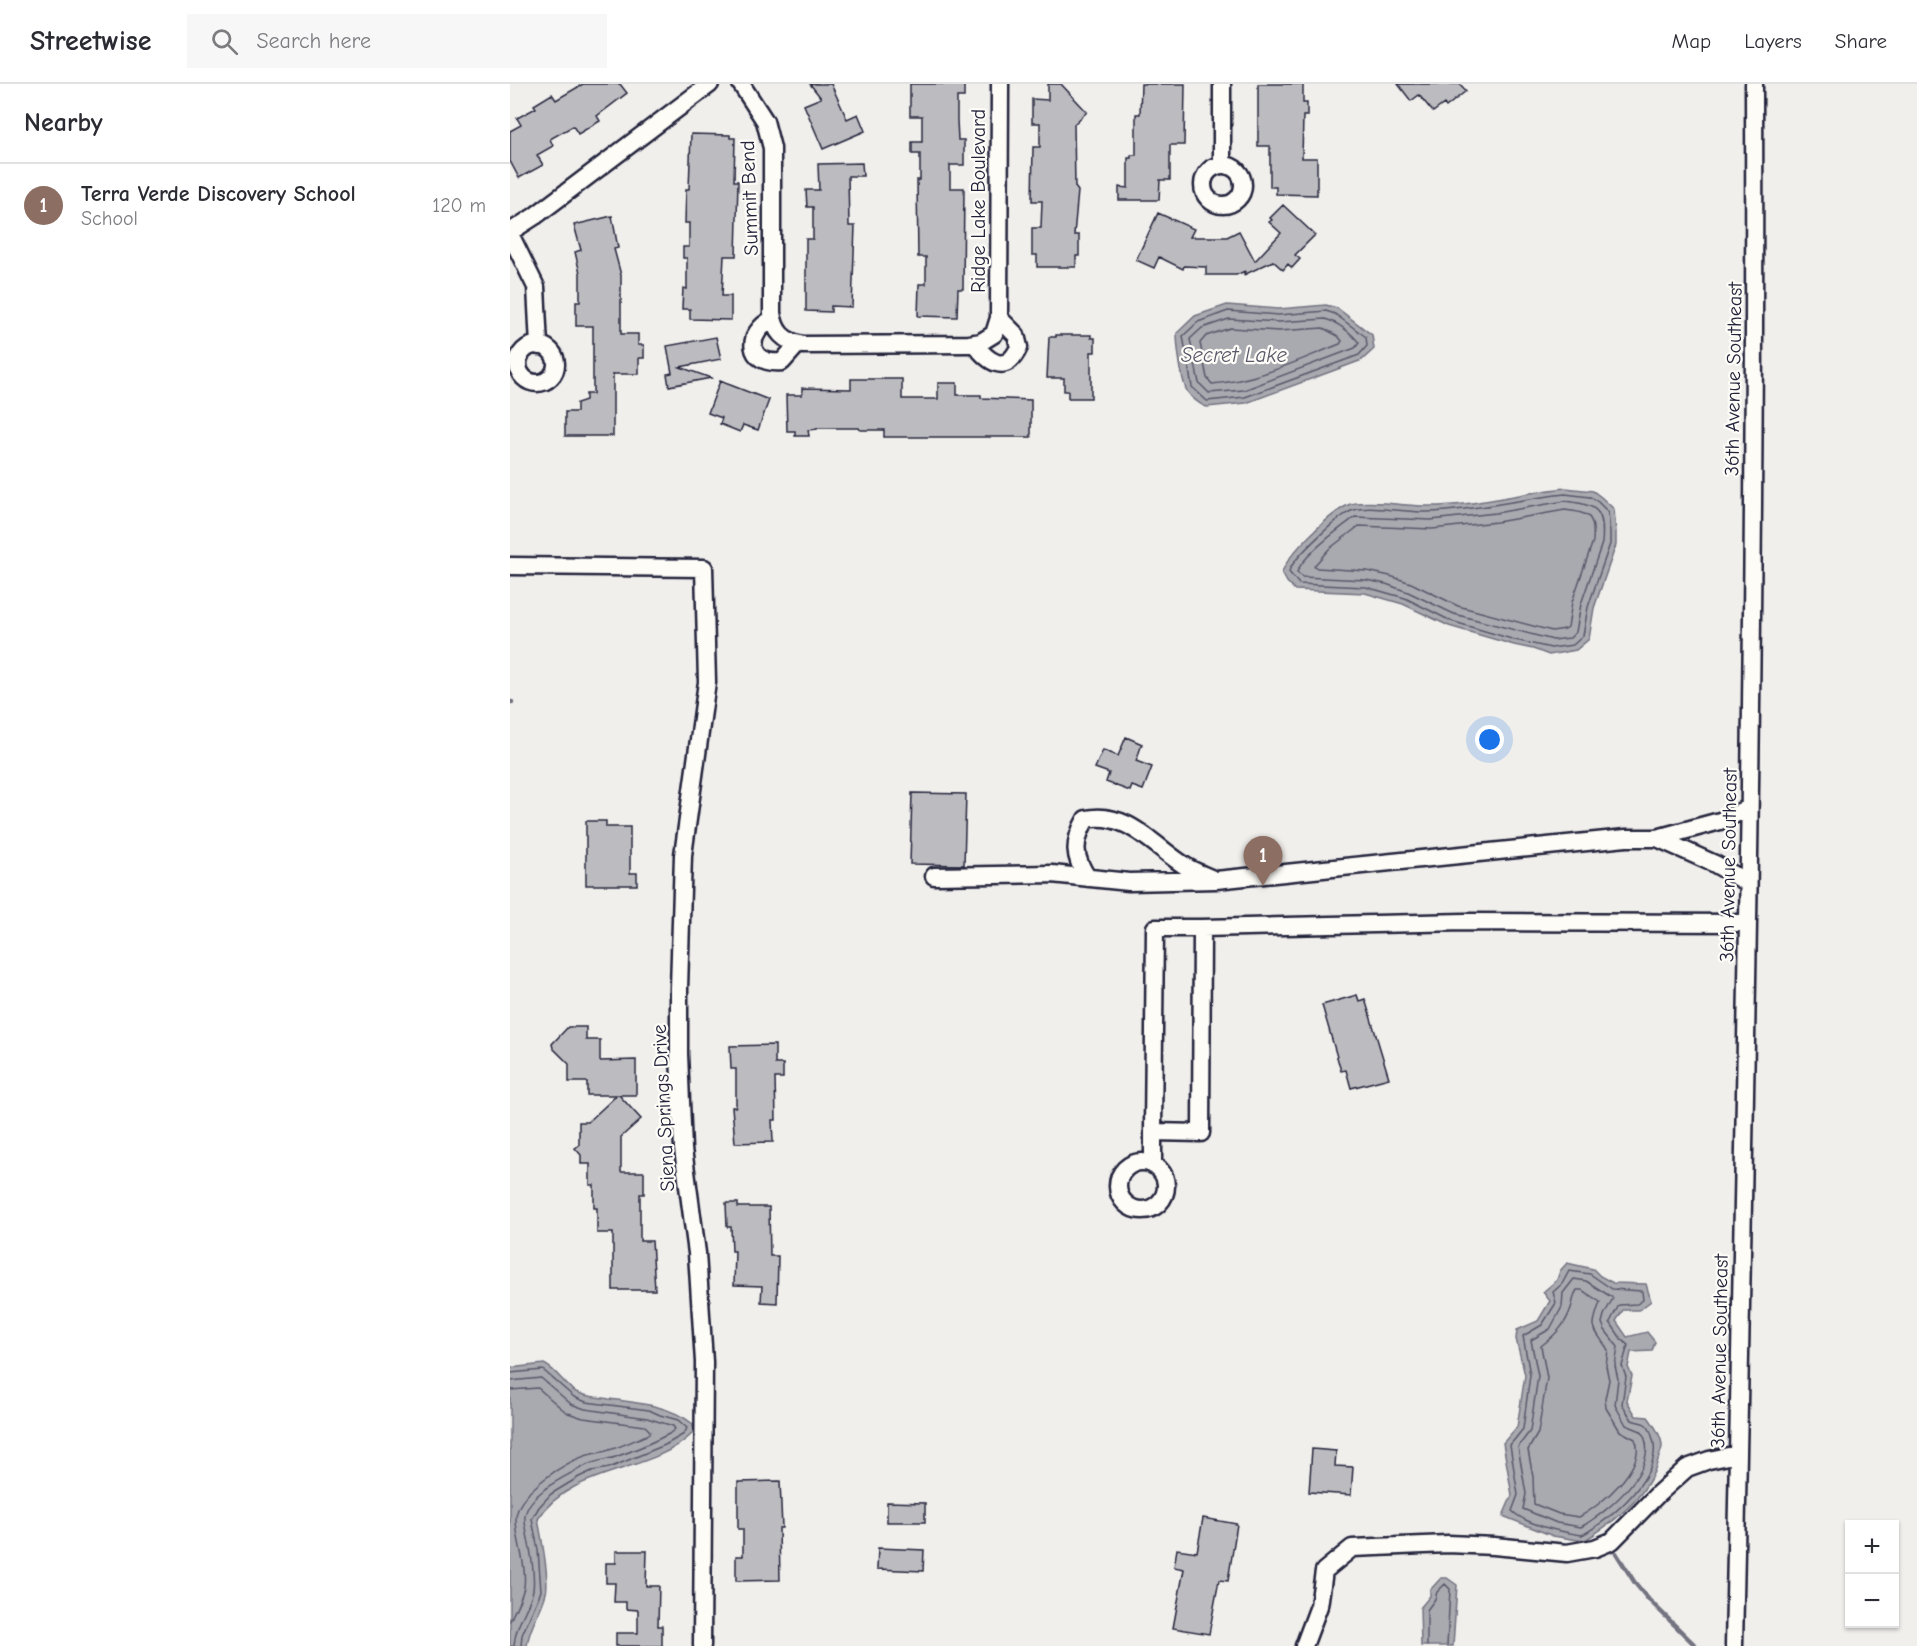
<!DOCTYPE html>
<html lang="en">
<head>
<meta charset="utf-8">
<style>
	body { margin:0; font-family:"Comic Neue",sans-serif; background:#f7f7f7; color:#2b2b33 }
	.controls { position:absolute; right:18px; bottom:18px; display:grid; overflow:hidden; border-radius:0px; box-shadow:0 2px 4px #0004 }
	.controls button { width:54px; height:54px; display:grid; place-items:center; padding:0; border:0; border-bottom:2px solid #e1e1e2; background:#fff; color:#2b2b33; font:30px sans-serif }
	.you { position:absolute; left:980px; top:656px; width:21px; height:21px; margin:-15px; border:4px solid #fff; border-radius:50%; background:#1a73e8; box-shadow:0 0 0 9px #1a73e833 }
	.badge { display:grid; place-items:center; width:39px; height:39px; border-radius:50%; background:#0b8043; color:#fff; font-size:20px; font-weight:700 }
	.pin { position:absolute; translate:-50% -50px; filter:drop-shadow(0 2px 3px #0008) }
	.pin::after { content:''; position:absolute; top:32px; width:21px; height:18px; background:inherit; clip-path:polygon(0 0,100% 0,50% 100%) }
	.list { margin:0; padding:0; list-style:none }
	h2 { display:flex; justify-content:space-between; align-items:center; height:78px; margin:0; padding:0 24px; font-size:26px }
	h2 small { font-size:20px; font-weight:400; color:#7c7c81 }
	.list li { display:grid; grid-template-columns:39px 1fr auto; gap:18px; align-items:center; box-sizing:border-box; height:84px; padding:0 24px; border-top:2px solid #e1e1e2 }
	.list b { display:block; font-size:22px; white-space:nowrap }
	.list p { margin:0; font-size:20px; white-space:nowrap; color:#7c7c81 }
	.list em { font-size:20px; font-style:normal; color:#7c7c81 }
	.icon { flex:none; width:33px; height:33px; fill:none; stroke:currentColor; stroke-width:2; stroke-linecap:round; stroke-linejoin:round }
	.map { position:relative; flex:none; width:1407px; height:1562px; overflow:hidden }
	header { display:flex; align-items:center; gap:36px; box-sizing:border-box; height:84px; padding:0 30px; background:#fff; border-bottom:2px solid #e1e1e2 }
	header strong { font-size:28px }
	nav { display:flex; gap:33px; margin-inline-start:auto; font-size:21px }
	.search { width:420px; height:54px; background:#f7f7f7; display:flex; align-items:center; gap:15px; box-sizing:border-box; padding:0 21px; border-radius:0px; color:#7c7c81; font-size:22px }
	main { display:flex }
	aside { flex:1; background:#fff }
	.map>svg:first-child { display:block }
	.water { fill:#a9a9b0; stroke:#737381; stroke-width:1.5 }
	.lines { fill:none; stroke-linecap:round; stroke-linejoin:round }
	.shore { stroke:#58586a; stroke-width:1.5 }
	.stream { stroke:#737381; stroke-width:4.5 }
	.building { fill:#bcbcc0; stroke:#22223b; stroke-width:1.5 }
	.minor-casing { stroke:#22223b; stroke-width:21 }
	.minor { stroke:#fdfcf7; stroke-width:16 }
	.labels { text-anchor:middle; stroke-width:4.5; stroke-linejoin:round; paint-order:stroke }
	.street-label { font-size:20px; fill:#22223b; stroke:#fdfcf7 }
	.water-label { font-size:21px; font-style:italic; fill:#58586a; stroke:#fdfcf7 }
</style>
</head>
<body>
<header>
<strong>Streetwise</strong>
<div class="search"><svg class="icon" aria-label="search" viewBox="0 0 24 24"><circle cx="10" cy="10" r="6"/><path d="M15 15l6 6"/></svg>Search here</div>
<nav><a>Map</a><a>Layers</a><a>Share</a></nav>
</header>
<main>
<aside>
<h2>Nearby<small></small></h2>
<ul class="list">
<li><span class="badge" style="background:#8d6e63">1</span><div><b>Terra Verde Discovery School</b><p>School</p></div><em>120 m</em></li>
</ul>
</aside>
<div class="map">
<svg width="1407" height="1562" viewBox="0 0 1407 1562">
	<rect width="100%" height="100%" fill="#f0efec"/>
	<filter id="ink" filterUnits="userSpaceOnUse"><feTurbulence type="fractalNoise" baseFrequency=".0167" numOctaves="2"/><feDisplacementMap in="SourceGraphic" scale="12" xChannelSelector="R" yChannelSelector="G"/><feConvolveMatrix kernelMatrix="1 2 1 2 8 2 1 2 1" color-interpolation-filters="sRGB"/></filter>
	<g filter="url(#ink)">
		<!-- water -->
		<path class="water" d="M 717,221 L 769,225 L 816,221 L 827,224 L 862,251 L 864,265 L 852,276 L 736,319 L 697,323 C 690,321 679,312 676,305 C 671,293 667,262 667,249 L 685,232 Z
			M 1055,404 L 1083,407 L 1091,413 L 1104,425 L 1106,448 L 1106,461 L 1084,524 L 1079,555 L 1066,566 L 1039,571 L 1023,565 L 1004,561 L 939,542 L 893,520 L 855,509 L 785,506 L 777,498 L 772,489 C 777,470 820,430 838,421 C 850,415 899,422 915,422 C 963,423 1009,409 1055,404 Z
			M 1057,1179 L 1083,1185 L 1090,1192 L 1103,1199 L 1136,1200 L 1141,1217 L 1129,1226 L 1113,1226 L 1106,1237 L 1117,1253 L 1137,1248 L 1145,1258 L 1142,1267 L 1121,1268 L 1118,1283 L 1122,1292 L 1117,1317 L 1126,1332 L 1138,1333 C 1144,1341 1152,1352 1152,1362 C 1152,1366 1149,1372 1148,1376 C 1138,1413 1105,1437 1074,1457 L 1043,1452 L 993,1432 L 1002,1411 L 993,1359 L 1007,1343 L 1015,1291 L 1006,1255 L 1007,1246 L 1028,1237 L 1040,1217 L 1033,1208 L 1047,1196 L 1050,1187 Z
			M 34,1280 C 47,1286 54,1301 66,1308 C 76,1313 88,1313 99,1315 C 128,1319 159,1321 183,1340 L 183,1349 C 141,1391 61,1382 28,1435 C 31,1452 40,1493 36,1509 C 31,1528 19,1543 17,1562 L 0,1562 L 0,1284 Z
			M 931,1494 L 937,1494 L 947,1501 L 943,1562 L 911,1562 L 910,1524 L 920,1512 L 920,1506 Z"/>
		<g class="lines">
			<!-- shore -->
			<path class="shore" d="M 718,227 L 769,231 L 816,227 L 825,230 L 856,253 L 857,262 L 849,271 L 735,313 L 697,317 L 682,303 L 673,252 L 688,238 Z
				M 719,235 L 769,238 L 815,235 C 827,238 842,249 849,259 L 845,264 L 734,306 L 699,309 L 689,299 L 680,255 L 692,244 Z
				M 720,244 L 769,247 L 813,244 L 828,252 L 832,257 L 830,260 C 789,276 747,297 702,300 L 697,294 L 690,259 L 696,252 Z
				M 1055,410 L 1080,413 L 1087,417 L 1098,428 L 1100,448 L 1100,460 L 1078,523 L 1073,552 L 1063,561 L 1041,564 L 1005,556 L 941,537 L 895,514 L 856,503 L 789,500 L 779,488 C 781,476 831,429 844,426 C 863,421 897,429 918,428 C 964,427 1009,415 1055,410 Z
				M 1055,417 C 1087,421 1095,425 1092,459 L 1071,520 L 1066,548 L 1060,554 L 1043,556 L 944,530 L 898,508 L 876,500 L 856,496 L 792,493 L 787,488 C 793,471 830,444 845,433 L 921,436 L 986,429 Z
				M 1055,426 C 1079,429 1085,431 1083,457 L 1062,518 L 1058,543 L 1055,545 L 1042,547 L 948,522 L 901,499 L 880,492 L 857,487 L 807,484 L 804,482 L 819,465 L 849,442 L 922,445 L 987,438 Z
				M 1059,1187 L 1080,1190 L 1102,1205 L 1132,1207 L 1133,1216 L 1127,1220 L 1109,1221 L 1100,1238 L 1112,1256 L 1118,1261 L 1112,1282 L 1116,1293 L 1112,1320 L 1122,1336 C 1126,1338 1132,1338 1135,1340 C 1139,1343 1141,1348 1142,1352 C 1156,1389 1101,1436 1072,1451 C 1052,1448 1017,1441 1002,1427 L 1008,1411 L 1000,1361 L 1013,1345 L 1020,1291 L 1013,1252 L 1032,1241 L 1046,1219 L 1043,1208 L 1052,1200 Z
				M 1064,1195 L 1076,1197 L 1103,1214 L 1094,1231 L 1092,1239 L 1095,1246 L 1108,1263 L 1105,1282 L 1108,1295 L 1105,1321 L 1116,1341 L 1131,1347 C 1154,1381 1098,1428 1071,1443 L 1047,1439 L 1013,1425 L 1016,1410 L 1008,1363 L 1020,1347 L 1028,1292 L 1021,1256 L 1040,1245 L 1052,1223 L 1053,1209 Z
				M 1067,1206 L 1072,1206 L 1090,1218 C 1080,1247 1082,1241 1098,1266 L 1096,1282 L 1099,1296 L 1095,1315 L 1096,1324 L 1110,1347 L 1125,1355 C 1138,1382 1090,1422 1069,1433 L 1049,1430 L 1024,1420 L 1023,1393 L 1018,1366 L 1028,1349 L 1037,1294 L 1031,1262 C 1044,1252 1056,1241 1061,1224 C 1064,1217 1062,1213 1067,1206 Z
				M 0,1289 L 33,1286 L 64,1313 L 76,1318 L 139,1326 L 150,1331 L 168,1336 L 177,1344 L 174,1350 L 155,1361 L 99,1384 L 82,1387 L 69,1393 L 41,1410 L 29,1423 L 22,1435 L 28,1466 L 31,1507 L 12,1551 L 11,1562
				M 0,1297 L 31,1294 L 61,1320 L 75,1325 L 137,1334 L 163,1342 L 165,1345 L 159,1350 C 143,1358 126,1366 108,1372 C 99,1376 87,1376 77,1381 C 59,1390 19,1408 15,1432 C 14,1439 17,1448 18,1455 C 21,1468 25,1493 23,1506 C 19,1525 5,1540 4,1562
				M 0,1306 L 28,1304 L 51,1324 L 58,1329 L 73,1334 L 135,1342 L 140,1347 L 139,1350 C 125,1356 111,1363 96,1367 C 90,1369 84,1369 78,1371 C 56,1377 6,1409 6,1435 C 6,1457 17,1480 14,1503 C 12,1514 4,1527 0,1537
				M 917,1562 L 917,1526 L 925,1515 L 927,1508 L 935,1500 L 940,1505 L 937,1562"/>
			<!-- stream -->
			<path class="stream" d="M 0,618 L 2,618
				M 1106,1469 L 1125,1499 L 1139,1516 L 1186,1562"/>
		</g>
		<!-- building -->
		<path class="building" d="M 73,0 L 110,0 L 117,9 L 87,32 L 90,37 L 68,50 L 63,42 L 40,55 L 43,62 L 27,71 L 33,81 L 9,94 L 0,77 L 0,47 L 11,41 L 7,34 L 26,24 L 24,21 L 42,10 L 46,16 Z
			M 300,0 L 321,0 L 337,35 L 348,30 L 355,47 L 313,65 L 294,21 L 311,14 Z
			M 400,0 L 454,0 L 454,13 L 447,13 L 447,36 L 448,56 L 454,56 L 454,81 L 440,81 L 440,104 L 454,104 L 453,205 L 448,205 L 447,233 L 408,232 L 409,200 L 416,200 L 416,173 L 408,173 L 407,96 L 410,96 L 410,70 L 402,70 L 402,58 L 412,58 L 412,32 L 400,32 Z
			M 538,0 L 551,0 L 577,28 L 564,40 L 565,103 L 568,107 L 564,151 L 569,151 L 569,172 L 566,172 L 566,183 L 527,183 L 527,171 L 522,171 L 522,144 L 531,144 L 532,117 L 522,117 L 523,63 L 530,63 L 530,39 L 522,39 L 522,15 L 538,16 Z
			M 631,0 L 675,0 L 674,61 L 660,61 L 660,96 L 650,96 L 649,116 L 609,116 L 609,103 L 618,104 L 618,74 L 621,74 L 621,71 L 626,71 L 626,30 L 630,30 Z
			M 748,0 L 793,0 L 793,19 L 797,19 L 797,32 L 793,32 L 792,74 L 807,74 L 807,111 L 766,110 L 766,103 L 760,103 L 760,62 L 748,62 Z
			M 888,0 L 950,0 L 956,7 L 936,23 L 934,20 L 923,28 L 909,11 L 901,17 Z
			M 181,50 L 220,51 L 220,54 L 225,54 L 224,97 L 228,97 L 226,172 L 214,172 L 212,212 L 221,212 L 221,236 L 180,235 L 180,225 L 172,225 L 173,204 L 177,205 L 177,174 L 173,174 L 173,163 L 179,163 L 179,139 L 175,139 L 176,105 L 179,105 Z
			M 352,79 L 353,92 L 338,92 L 339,142 L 345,142 L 342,223 L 321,222 L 321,228 L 296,227 L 296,155 L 303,155 L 303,123 L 297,123 L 296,106 L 309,106 L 308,80 Z
			M 773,121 L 805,151 L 785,171 L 790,175 L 782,184 L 778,180 L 773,186 L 763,177 L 734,191 L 735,187 L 726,191 L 696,191 L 696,183 L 674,182 L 673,185 L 649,173 L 644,184 L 626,176 L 648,129 L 684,145 L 680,153 L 717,153 L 729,147 L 745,177 L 771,149 L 759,138 L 762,136 L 760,134 Z
			M 102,132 L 108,164 L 104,165 L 111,191 L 111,250 L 128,250 L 128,261 L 134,261 L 134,274 L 129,274 L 129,290 L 103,290 L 103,352 L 55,352 L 55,328 L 67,328 L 67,319 L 76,316 L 76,310 L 83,310 L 83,242 L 66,242 L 66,218 L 70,218 L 70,189 L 65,168 L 71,166 L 64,141 Z
			M 546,251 L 581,251 L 581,254 L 585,254 L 585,268 L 581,268 L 581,314 L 558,314 L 558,307 L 554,307 L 554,294 L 537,294 L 539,253 L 546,253 Z
			M 206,253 L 211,275 L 170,283 L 201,294 L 159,302 L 157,290 L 162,289 L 157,262 Z
			M 341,295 L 392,295 L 392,315 L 428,315 L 428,299 L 447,299 L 447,311 L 471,311 L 471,314 L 521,316 L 521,353 L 374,353 L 374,346 L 350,346 L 349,344 L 307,344 L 307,345 L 298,346 L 299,352 L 285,352 L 285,347 L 277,347 L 276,311 L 292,311 L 292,304 L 341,305 Z
			M 210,297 L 259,316 L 248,346 L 233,341 L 230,348 L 210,340 L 212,334 L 198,329 Z
			M 616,653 L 632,660 L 626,677 L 642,683 L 633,706 L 622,702 L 620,707 L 596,698 L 599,689 L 585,684 L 593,666 L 608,672 Z
			M 402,709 L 456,710 L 454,781 L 400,780 Z
			M 76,737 L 96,737 L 96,743 L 120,743 L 120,789 L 127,789 L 127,801 L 76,801 Z
			M 847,911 L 849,917 L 855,915 L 879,994 L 841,1004 L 836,986 L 831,987 L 812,921 Z
			M 58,943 L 76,943 L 76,956 L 90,956 L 90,977 L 126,976 L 126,1011 L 109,1011 L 131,1035 L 111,1053 L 111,1088 L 134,1088 L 134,1110 L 130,1110 L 130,1157 L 142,1157 L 145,1206 L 103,1206 L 103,1149 L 87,1149 L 87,1124 L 84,1124 L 84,1101 L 80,1101 L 80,1080 L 71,1080 L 71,1071 L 65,1064 L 69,1061 L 69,1038 L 78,1038 L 107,1011 L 77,1011 L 77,998 L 59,998 L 59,980 L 43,964 L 42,960 Z
			M 265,961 L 265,980 L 273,980 L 273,994 L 265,994 L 266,1036 L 262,1036 L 263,1058 L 225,1059 L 222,1023 L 226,1023 L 226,985 L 221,985 L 220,962 Z
			M 216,1119 L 228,1119 L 228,1123 L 259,1123 L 260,1172 L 268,1172 L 267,1219 L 251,1218 L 252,1202 L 224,1201 L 225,1167 L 222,1167 L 221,1143 L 217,1143 Z
			M 802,1365 L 826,1367 L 825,1382 L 843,1383 L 841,1411 L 799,1408 Z
			M 270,1397 L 272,1444 L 269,1444 L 270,1496 L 226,1497 L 226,1472 L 233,1472 L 233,1445 L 228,1445 L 228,1398 Z
			M 377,1418 L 415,1419 L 415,1438 L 377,1438 Z
			M 693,1434 L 727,1440 L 718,1497 L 709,1496 L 699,1550 L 663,1544 L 674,1485 L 664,1483 L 667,1465 L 687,1468 Z
			M 368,1464 L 414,1466 L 413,1487 L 367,1485 Z
			M 106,1467 L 137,1467 L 136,1502 L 149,1502 L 148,1542 L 152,1542 L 152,1562 L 106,1562 L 106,1549 L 128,1549 L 128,1526 L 116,1525 L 116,1518 L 104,1518 L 105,1499 L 96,1499 L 96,1479 L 106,1479 Z"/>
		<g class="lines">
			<!-- minor casing -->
			<g class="minor-casing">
				<path id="minor" d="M 231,0 L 255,37 L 262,64 L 262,229 C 265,248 273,257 293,261 L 459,260 L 471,258 L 484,250 L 489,234 L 490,0
					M 712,0 L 712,81
					M693 101a20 20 0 1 1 40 0a20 20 0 1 1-40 0Z
					M 0,148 L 25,132 L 200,0
					M 0,150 L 26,203 L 29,262
					M 263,235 C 235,249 236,281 272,278 L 288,260
					M 464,259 C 478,278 496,292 509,263 L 506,251 L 489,234
					M8 280a19 19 0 1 1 38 0a19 19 0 1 1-38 0Z
					M 0,482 L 194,484 L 197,598 L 173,771 L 169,904 L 169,970 L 173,1065 L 187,1169 L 194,1278 L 192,1562
					M 1147,754 L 1205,780 L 1238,799
					M 424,792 L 542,790 L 619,798 L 706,796 L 1116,754 L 1147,754 L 1210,737 L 1239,724
					M 578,794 C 563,773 563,758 576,735 C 618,726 645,764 677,783 C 685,788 694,791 703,795
					M 692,844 L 645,844 L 643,1048 L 691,1049 L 692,844 L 955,838 L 1238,839
					M608 1102a24 24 0 1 1 48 0a24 24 0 1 1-48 0Z
					M 643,1081 L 643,1048
					M 794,1562 L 809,1522 L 814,1487 L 842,1464 L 938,1460 L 984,1462 L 1057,1469 L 1085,1464 L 1102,1457 L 1148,1410 L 1177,1384 L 1199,1376 L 1228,1370
					M 1224,1562 C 1235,1041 1246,521 1244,0"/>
			</g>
			<!-- minor -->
			<use href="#minor" class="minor"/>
		</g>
	</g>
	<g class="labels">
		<!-- street labels -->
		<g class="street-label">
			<text transform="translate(239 114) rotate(-92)" y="7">Summit Bend</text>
			<text transform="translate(468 117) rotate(-90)" y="7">Ridge Lake Boulevard</text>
			<text transform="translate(1223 295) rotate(-89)" y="7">36th Avenue Southeast</text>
			<text transform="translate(1218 781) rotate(-89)" y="7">36th Avenue Southeast</text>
			<text transform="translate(153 1024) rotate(-93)" y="7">Siena Springs Drive</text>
			<text transform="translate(1209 1267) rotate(-89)" y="7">36th Avenue Southeast</text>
		</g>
		<!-- water labels -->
		<g class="water-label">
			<text x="724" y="278">Secret Lake</text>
		</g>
	</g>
</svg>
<div class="controls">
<button>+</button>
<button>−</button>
</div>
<div class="you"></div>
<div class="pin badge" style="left:753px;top:802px;background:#8d6e63">1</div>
</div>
</main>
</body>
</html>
